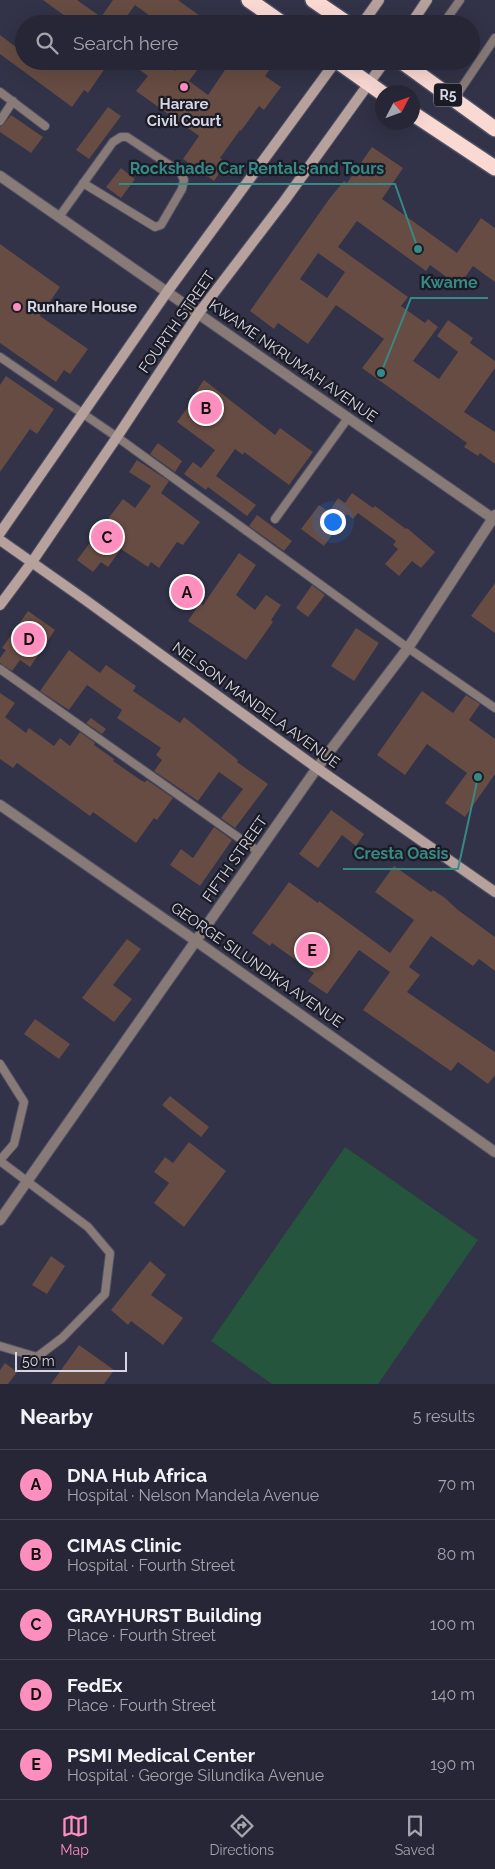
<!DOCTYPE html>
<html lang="en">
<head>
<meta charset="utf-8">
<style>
	body { margin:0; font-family:Raleway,sans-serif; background:#323242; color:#f1f3f6 }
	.compass { position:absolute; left:375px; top:85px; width:45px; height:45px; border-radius:50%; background:#262636; box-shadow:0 5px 20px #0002; rotate:49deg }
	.scale { position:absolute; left:15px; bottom:12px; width:112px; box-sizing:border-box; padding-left:5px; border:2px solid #d6d6e4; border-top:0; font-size:14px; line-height:18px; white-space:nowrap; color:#d6d6e4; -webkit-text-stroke:4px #1b1b25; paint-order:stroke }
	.you { position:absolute; left:332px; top:521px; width:18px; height:18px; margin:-12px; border:4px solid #fff; border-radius:50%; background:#1a73e8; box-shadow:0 0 0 8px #1a73e833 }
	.badge { display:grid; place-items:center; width:32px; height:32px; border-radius:50%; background:#fe8ebd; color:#111; font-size:16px; font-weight:700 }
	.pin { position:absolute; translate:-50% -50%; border:2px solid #fff; box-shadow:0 1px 5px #0006 }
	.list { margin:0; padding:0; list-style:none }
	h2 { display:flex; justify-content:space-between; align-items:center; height:65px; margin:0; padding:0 20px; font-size:21px }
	h2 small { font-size:16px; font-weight:400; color:#a4a5ad }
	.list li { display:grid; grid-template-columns:32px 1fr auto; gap:15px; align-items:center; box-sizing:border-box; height:70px; padding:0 20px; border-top:1px solid #424351 }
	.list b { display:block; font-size:19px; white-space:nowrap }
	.list p { margin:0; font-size:16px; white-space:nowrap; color:#a4a5ad }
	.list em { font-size:16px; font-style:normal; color:#a4a5ad }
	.icon { flex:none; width:28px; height:28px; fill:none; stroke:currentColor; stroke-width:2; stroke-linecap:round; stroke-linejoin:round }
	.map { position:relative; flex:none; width:495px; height:1384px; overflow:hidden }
	.search { position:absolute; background:#262636; box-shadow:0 5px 20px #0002; left:15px; right:15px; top:15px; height:55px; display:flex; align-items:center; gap:12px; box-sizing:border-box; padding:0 18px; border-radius:28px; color:#a4a5ad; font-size:19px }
	.sheet { height:415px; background:#262636 }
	nav { display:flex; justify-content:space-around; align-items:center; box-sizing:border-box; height:70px; border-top:1px solid #424351; background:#262636; font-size:14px; color:#a4a5ad }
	nav a { display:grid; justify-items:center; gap:2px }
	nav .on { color:#fe8ebd }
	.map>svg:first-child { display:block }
	.green { fill:#25553c }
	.building { fill:#664c43; fill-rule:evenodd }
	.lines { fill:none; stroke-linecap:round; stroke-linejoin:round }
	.lane-casing { stroke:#505064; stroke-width:10 }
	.street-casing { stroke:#505064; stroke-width:12 }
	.secondary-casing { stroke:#505064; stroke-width:12 }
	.highway-casing { stroke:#505064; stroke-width:18 }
	.lane { stroke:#877a77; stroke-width:8 }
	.street { stroke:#877a77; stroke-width:10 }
	.secondary { stroke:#b6a19d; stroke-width:10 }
	.highway { stroke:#fad9d3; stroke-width:15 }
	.poi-dot { fill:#fe8ebd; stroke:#1b1b25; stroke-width:2 }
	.labels { text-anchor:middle; stroke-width:4.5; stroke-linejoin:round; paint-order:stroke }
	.shield { fill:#1b1b25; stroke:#9e9eab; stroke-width:1 }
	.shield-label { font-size:14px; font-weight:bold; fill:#d6d6e4 }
	.poi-label { font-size:15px; font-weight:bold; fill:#d6d6e4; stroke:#1b1b25 }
	.street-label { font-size:15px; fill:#d6d6e4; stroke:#1b1b25 }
	.leader { fill:none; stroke:#378986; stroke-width:2 }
	.callout-dot { fill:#378986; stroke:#1b1b25; stroke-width:2 }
	.callout-label { font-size:16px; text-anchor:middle; font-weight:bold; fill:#378986; stroke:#1b1b25; stroke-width:4.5; stroke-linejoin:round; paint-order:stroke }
</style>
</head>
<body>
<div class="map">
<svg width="495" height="1384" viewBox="0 0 495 1384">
	<rect width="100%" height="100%" fill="#323248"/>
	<!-- green -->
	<path class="green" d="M 345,1147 L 478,1240 L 378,1384 L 272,1384 L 211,1341 Z"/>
	<!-- building -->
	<path class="building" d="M 43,0 L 77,0 L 101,17 L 113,0 L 178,0 L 211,24 L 161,24 L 135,5 L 121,24 L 60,24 L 65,16 Z
		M 0,35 L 24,53 L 24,61 L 110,61 L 88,93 L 84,90 L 72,107 L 0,54 Z
		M 128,61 L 161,61 L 175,71 L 183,61 L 204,61 L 189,81 L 208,95 L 231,61 L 276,61 L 265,76 L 281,87 L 264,110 L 259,106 L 241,131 L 240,130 L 220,158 L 226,163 L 214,181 L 183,159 L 199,136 L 136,91 L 148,76 Z
		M 108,107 L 121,116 L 89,159 L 76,150 Z
		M 11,115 L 43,137 L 31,153 L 0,132 L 0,127 L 4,124 Z
		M 372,147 L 403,168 L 382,199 L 457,253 L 481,218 L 495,228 L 495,282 L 473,266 L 459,286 L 430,265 L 426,271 L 357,221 L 338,247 L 408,297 L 401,306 L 425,323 L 428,319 L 438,327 L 413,361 L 439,379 L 458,352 L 437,336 L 448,320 L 473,338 L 470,343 L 495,361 L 495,368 L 464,412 L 495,432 L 495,464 L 480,453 L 478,456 L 464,447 L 467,443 L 362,368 L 384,339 L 336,305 L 308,344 L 278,323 L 274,329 L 250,311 L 330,198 L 344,181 L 347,183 ZM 318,253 L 345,272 L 327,298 L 300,279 Z
		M 121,168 L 135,179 L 121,198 L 106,187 Z
		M 0,244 L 60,287 L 40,316 L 88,349 L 70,374 L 64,370 L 56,382 L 0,343 Z
		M 6,376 L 54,409 L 37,434 L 30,429 L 0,472 L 0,385 Z
		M 204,380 L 275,435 L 280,428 L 313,452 L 289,485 L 244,452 L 243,455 L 235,449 L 216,476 L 256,505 L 247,516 L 208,487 L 206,490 L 184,474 L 193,462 L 201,468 L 215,450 L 177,422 L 193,400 L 191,399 Z
		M 158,443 L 182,461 L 175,472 L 150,454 Z
		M 137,460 L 169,481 L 161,493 L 200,522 L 183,545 L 177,542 L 159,568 L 151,562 L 148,567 L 121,549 L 108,567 L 101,562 L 93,572 L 77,560 L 123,499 L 135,508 L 151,486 L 129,472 Z
		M 352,493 L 373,508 L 375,506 L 406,529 L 407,528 L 435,552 L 421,568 L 412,561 L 399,576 L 385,564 L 398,549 L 393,545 L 396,541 L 358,513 L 353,519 L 347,514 L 324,546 L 301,529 L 319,505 L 329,512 L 338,498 L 345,503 Z
		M 257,515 L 292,541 L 284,551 L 249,526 Z
		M 239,553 L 256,565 L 236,595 L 255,610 L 266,595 L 281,605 L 271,620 L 273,622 L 246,660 L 188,621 L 200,603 L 203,605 Z
		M 495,583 L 495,633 L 471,616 Z
		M 312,585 L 325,595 L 308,617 L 296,608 Z
		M 28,611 L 55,630 L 30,667 L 20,660 L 12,671 L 0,663 L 0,658 L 6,650 L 2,648 Z
		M 356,628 L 379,643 L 354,681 L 331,666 Z
		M 69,650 L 100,673 L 106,665 L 136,686 L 133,691 L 180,723 L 184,717 L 238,760 L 237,762 L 268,784 L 235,828 L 221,818 L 243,789 L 219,772 L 198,801 L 154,771 L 162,760 L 156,755 L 161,748 L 117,718 L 122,710 L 87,685 L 69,710 L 40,691 Z
		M 422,691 L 453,713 L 466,695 L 480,704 L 469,720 L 495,739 L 495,774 L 465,817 L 445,803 L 467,773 L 427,744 L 405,775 L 377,755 Z
		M 0,693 L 15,703 L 5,717 L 26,733 L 29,728 L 54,746 L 60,738 L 70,746 L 80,732 L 95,743 L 94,745 L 114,759 L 113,761 L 142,781 L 145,782 L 147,780 L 173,798 L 157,820 L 154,818 L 136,843 L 93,812 L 90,816 L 17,763 L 13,768 L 0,759 Z
		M 91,718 L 106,729 L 102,734 L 86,723 Z
		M 331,810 L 364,834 L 356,846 L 342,835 L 318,868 L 299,854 Z
		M 214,827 L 232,840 L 200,886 L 170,865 L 181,849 L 193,858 Z
		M 394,866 L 431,892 L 433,890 L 445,898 L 458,910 L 495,937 L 495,971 L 479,959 L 473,966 L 431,936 L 409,967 L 420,975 L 407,992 L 495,1052 L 495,1075 L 488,1084 L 458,1062 L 451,1071 L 363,1010 L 390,972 L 359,950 L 327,994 L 308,981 L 314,973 L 272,943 L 270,946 L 252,933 L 289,882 L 318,903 L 319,901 L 390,953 L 414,920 L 375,892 Z
		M 127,939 L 141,949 L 113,985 L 132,999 L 114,1022 L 82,998 Z
		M 35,1019 L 70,1044 L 59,1059 L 24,1034 Z
		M 170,1096 L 209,1127 L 201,1137 L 162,1105 Z
		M 189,1142 L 226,1171 L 184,1227 L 154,1203 L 169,1183 L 154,1172 L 165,1157 L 173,1163 Z
		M 51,1256 L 65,1266 L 47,1294 L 32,1285 Z
		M 150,1261 L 166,1275 L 151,1295 L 183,1318 L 163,1345 L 131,1321 L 128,1325 L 111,1310 Z
		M 79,1345 L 114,1370 L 104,1384 L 51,1384 Z
		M 5,1363 L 17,1372 L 8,1384 L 0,1384 L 0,1370 Z"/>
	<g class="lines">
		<!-- lane casing -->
		<g class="lane-casing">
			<path id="lane" d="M 443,24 L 460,0
				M 0,92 L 45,126
				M 454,99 L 495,38
				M 0,121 L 13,101
				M 59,217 L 113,142 L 121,137 L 127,137 L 180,172 L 184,180 L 182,189 L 161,225 L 155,227 L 83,183
				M 0,357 L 117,437 L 408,648 L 495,708
				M 275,519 L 348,418
				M 0,669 L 259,852
				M 0,1064 L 24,1102 L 14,1144 L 0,1160
				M 0,1161 L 88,1227 L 110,1253 L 105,1294 L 62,1338 L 37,1357 L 0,1346"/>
		</g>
		<!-- street casing -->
		<g class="street-casing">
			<path id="street" d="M 0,176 L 495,520
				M 0,805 L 196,941 L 495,1152
				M 0,1220 L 317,768 L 408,648 L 495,515"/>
		</g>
		<!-- secondary casing -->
		<g class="secondary-casing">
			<path id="secondary" d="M 362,24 L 379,0
				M 411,24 L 427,0
				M 0,533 L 167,292 L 336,61
				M 0,540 L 84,599 L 317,768 L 495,892
				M 0,605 L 32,562 L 117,437 L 198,314 L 285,200 L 385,61"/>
		</g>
		<!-- highway casing -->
		<g class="highway-casing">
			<path id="highway" d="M 249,0 L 283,24
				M 313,0 L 348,24
				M 337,61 L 382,93
				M 401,61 L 495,129
				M 412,113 L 495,168"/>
		</g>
		<!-- lane -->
		<use href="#lane" class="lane"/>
		<!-- street -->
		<use href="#street" class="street"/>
		<!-- secondary -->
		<use href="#secondary" class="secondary"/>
		<!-- highway -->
		<use href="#highway" class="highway"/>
	</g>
	<!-- markers -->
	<g class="poi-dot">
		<circle cx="184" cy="87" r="5"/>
		<circle cx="17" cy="307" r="5"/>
	</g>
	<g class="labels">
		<!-- shield labels -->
		<rect class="shield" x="434" y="83.5" width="28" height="23" rx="4"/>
		<g class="shield-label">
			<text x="448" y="100">R5</text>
		</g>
		<!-- poi labels -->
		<g class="poi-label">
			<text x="184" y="109">Harare<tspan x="184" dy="17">Civil Court</tspan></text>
			<text x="27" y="312" text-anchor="start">Runhare House</text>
		</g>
		<!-- street labels -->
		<g class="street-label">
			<text transform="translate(177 322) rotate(-55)" y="5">FOURTH STREET</text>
			<text transform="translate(293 361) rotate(35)" y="5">KWAME NKRUMAH AVENUE</text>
			<text transform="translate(256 705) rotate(36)" y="5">NELSON MANDELA AVENUE</text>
			<text transform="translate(235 859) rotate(-55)" y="5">FIFTH STREET</text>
			<text transform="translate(257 965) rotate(35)" y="5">GEORGE SILUNDIKA AVENUE</text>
		</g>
	</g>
	<!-- callouts -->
	<path class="leader" d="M418 249L395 184H119M381 373L411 298H488M478 777L458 869H343"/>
	<g class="callout-dot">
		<circle cx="418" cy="249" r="5"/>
		<circle cx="381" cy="373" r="5"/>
		<circle cx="478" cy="777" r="5"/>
	</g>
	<g class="callout-label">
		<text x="257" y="174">Rockshade Car Rentals and Tours</text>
		<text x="449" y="288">Kwame</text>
		<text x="401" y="859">Cresta Oasis</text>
	</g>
</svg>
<svg class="compass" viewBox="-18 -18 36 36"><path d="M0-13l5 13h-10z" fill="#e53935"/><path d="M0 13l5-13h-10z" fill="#a4a5ad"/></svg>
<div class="scale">50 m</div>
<div class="you"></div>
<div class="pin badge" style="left:187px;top:592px">A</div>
<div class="pin badge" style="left:206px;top:408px">B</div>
<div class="pin badge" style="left:107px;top:537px">C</div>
<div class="pin badge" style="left:29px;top:639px">D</div>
<div class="pin badge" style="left:312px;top:950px">E</div>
<div class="search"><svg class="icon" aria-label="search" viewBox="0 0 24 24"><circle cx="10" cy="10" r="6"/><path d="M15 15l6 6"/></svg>Search here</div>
</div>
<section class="sheet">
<h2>Nearby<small>5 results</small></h2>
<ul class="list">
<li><span class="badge">A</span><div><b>DNA Hub Africa</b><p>Hospital · Nelson Mandela Avenue</p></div><em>70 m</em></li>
<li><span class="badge">B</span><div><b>CIMAS Clinic</b><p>Hospital · Fourth Street</p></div><em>80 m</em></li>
<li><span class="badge">C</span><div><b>GRAYHURST Building</b><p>Place · Fourth Street</p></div><em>100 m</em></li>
<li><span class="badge">D</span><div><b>FedEx</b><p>Place · Fourth Street</p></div><em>140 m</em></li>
<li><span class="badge">E</span><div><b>PSMI Medical Center</b><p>Hospital · George Silundika Avenue</p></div><em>190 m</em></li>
</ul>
</section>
<nav>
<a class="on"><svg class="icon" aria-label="map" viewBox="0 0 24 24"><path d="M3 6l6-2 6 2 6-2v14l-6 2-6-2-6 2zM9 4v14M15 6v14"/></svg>Map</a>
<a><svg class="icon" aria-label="directions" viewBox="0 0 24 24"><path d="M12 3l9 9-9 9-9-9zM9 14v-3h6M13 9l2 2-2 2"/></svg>Directions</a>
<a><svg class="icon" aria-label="saved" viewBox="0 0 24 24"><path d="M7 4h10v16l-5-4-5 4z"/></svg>Saved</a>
</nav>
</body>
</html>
